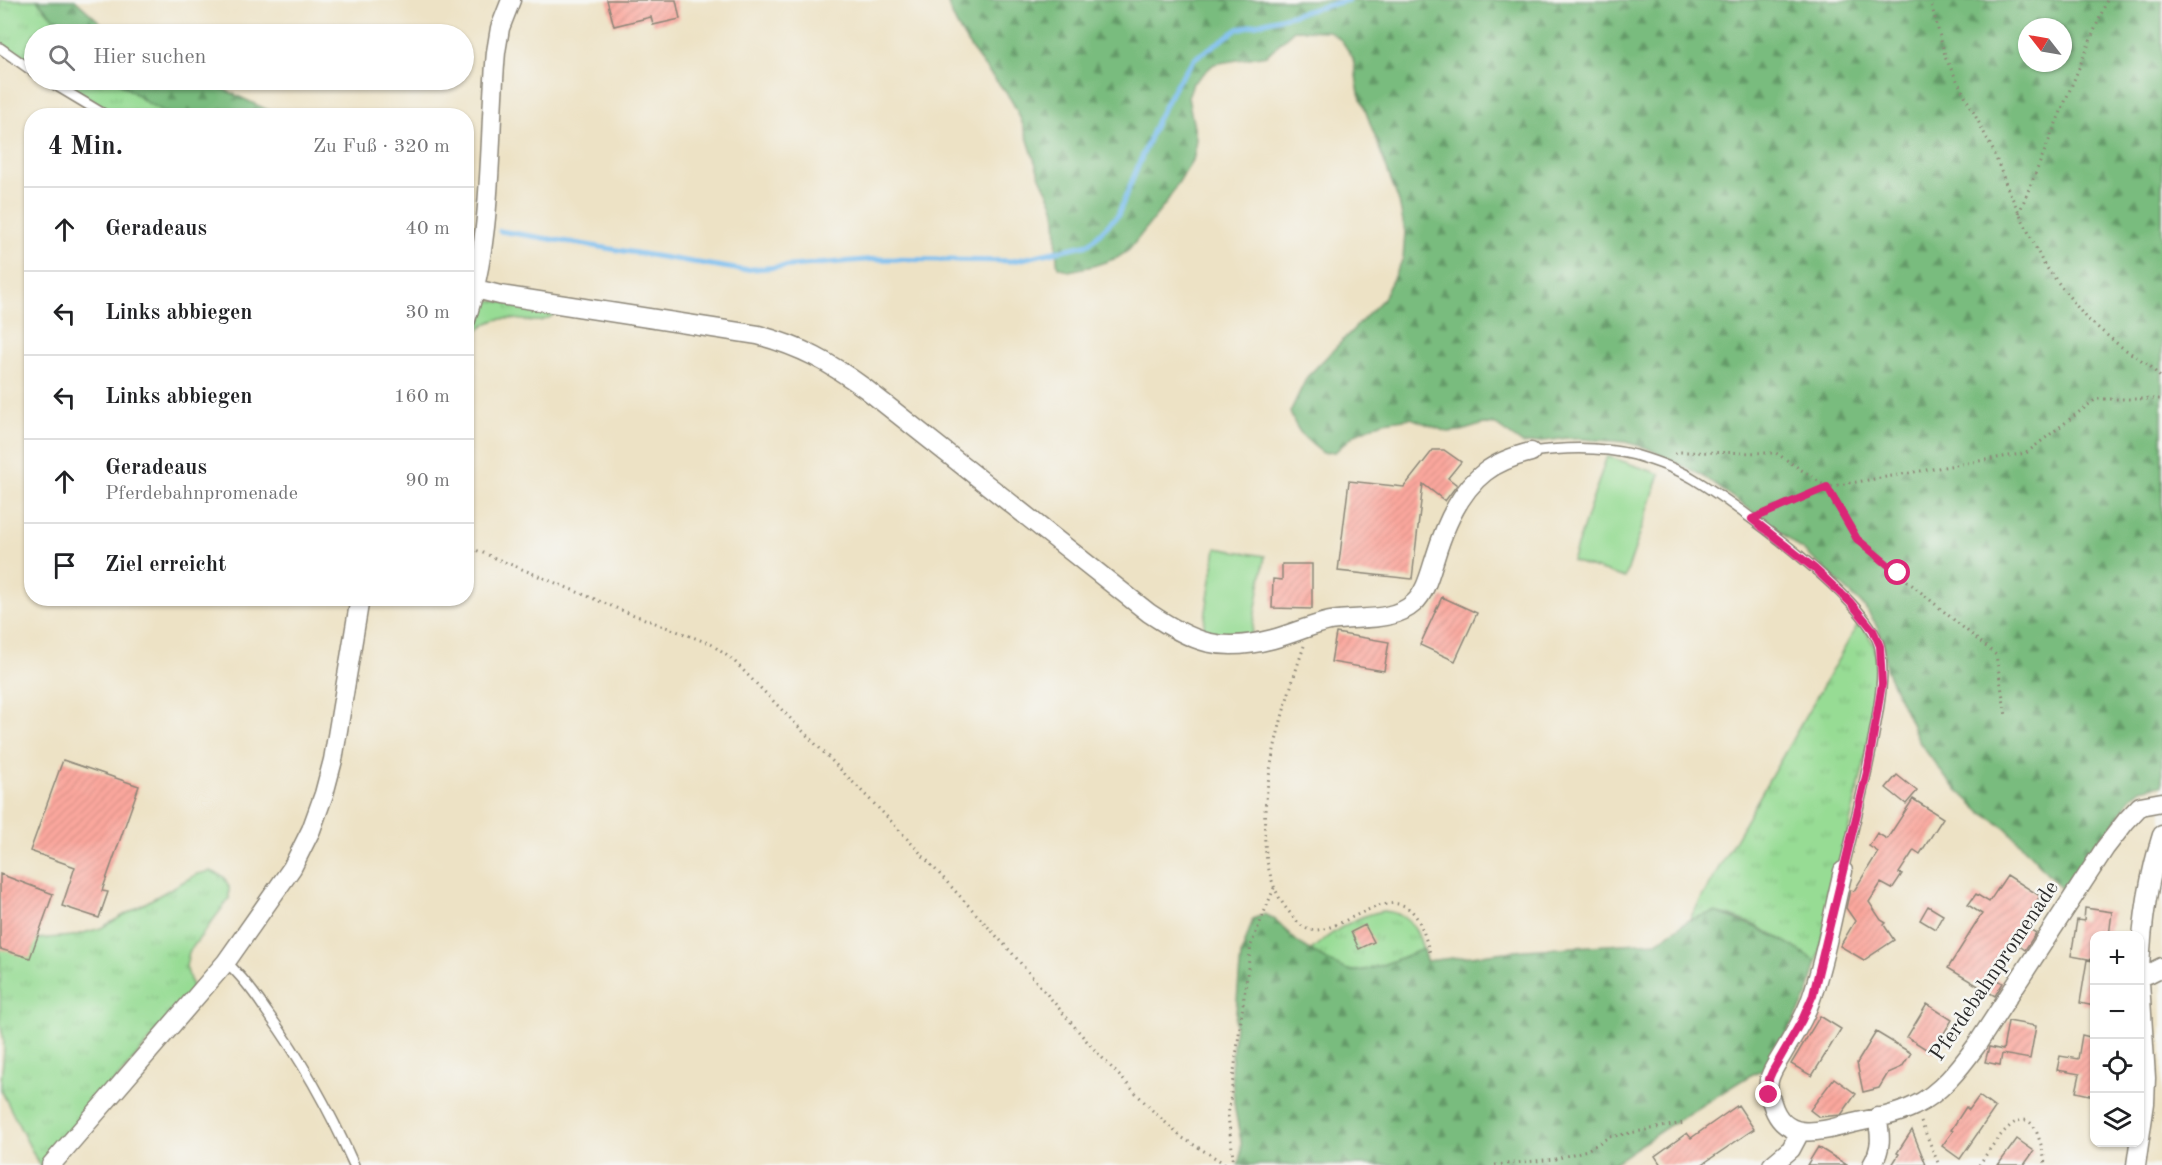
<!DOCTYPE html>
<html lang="de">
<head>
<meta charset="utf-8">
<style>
	body { margin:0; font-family:"Old Standard TT",serif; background:#f2f2f2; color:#202124 }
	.controls { position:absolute; right:18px; bottom:18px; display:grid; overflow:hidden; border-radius:12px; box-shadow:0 2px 4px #0004 }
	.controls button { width:54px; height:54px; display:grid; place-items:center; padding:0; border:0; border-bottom:2px solid #e0e0e0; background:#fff; color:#202124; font:30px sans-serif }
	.compass { position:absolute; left:2018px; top:18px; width:54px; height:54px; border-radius:50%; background:#fff; box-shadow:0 2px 4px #0004; rotate:301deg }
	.stop { position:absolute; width:18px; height:18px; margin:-14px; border:4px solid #db2777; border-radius:50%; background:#fff }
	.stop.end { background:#db2777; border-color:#fff; box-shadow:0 2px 6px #0008 }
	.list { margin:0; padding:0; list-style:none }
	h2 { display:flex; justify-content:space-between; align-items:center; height:78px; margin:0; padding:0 24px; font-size:26px }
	h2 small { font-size:20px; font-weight:400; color:#757577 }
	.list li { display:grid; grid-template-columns:39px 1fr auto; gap:18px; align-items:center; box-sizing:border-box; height:84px; padding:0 24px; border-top:2px solid #e0e0e0 }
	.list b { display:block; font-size:22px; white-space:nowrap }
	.list p { margin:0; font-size:20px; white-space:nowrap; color:#757577 }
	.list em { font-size:20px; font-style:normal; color:#757577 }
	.icon { flex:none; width:33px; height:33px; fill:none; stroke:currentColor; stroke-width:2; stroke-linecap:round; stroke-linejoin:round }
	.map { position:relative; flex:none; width:2162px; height:1165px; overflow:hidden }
	.search { position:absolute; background:#fff; box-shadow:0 2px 4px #0004; left:24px; top:24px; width:450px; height:66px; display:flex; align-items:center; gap:15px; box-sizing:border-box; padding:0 21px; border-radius:33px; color:#757577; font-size:22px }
	.panel { position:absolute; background:#fff; box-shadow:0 2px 4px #0004; left:24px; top:108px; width:450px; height:498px; border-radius:24px }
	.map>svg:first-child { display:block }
	.grass { fill:url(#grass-tufts); stroke:#618460; stroke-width:1.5 }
	.forest { fill:url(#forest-firs); stroke:#527454; stroke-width:1.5; fill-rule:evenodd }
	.pitch { fill:#97dc94; stroke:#618460; stroke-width:1.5 }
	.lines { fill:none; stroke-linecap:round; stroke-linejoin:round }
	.stream { stroke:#79bdef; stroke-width:5 }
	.building { fill:url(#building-hatch) }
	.lane-casing { stroke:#8c8678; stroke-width:12 }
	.street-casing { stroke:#8c8678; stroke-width:21 }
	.path { stroke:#8c8678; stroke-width:3; stroke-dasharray:1.5 4.5; stroke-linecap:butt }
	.lane { stroke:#fff; stroke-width:9 }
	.street { stroke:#fff; stroke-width:18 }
	.route { stroke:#db2777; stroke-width:8 }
	.labels { text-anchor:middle; stroke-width:5; stroke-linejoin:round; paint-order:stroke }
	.street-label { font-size:22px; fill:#2b2b2b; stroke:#f6f6f2 }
</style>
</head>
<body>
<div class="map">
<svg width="2162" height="1165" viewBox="0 0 2162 1165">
	<defs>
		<pattern id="grass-tufts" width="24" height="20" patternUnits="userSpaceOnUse" patternTransform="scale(1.5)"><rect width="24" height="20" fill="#97dc94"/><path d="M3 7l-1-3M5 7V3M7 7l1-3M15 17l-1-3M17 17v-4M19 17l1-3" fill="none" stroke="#82bd80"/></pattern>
		<pattern id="forest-firs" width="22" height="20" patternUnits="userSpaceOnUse" patternTransform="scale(1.5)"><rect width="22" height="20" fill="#79bc7e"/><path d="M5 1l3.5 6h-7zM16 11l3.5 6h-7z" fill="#639967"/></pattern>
		<pattern id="building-hatch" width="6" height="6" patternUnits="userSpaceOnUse" patternTransform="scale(1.5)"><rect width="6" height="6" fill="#fba79d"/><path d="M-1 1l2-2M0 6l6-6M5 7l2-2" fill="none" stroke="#d79087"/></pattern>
	</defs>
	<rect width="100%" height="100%" fill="#f6f6f2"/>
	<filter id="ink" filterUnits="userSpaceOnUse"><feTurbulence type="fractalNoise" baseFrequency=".0167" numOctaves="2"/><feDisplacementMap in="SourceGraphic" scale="12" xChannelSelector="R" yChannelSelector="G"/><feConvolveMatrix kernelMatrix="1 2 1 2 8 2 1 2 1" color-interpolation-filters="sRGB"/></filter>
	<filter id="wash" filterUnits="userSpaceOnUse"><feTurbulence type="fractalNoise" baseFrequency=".008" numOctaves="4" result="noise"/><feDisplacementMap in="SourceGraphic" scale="24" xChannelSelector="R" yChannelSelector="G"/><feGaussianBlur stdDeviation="1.35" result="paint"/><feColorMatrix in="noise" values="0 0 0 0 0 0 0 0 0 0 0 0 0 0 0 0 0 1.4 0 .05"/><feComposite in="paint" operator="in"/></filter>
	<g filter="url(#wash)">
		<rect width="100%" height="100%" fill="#ede2c5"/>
		<!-- grass -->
		<path class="grass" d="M 0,0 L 37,0 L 68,34 L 34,34 L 34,66 L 0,42 Z
			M 56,80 L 116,80 L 148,103 L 170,115 L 117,115 Z
			M 488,300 L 559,310 C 538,331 524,316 500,319 C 487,321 477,331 467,339 C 470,324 474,307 488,300 Z
			M 1860,621 L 1874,645 L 1878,665 L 1876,701 L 1865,760 L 1817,962 C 1793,946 1744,915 1716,913 C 1708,912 1697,918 1689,920 Z
			M 211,871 L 224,877 L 229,887 L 229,899 L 189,952 L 186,966 L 193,990 L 43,1165 L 39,1165 L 1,1090 C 0,1068 9,1047 0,1026 L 0,927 L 36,939 L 73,936 L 101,928 L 197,874 Z
			M 1383,911 C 1409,913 1416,926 1423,949 C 1403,957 1375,971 1354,971 C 1343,971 1321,957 1311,950 C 1332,932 1355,916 1383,911 Z"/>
		<!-- forest -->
		<path class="forest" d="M 37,0 L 75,0 L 113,34 L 68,34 Z
			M 947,0 L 2162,0 L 2162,785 L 2141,789 L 2131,797 L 2068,896 L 2006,828 L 1982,813 L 1948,781 L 1920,743 L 1886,669 L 1883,640 L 1874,621 L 1864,606 L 1818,563 L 1777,529 L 1701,475 L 1647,448 L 1625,442 L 1567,438 L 1523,444 L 1496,425 L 1484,424 L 1461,431 L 1447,432 L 1411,418 L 1383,422 L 1355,434 L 1335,452 L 1323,453 C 1306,440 1297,433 1290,412 L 1307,377 L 1382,300 L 1403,259 L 1405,232 L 1399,202 L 1359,93 L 1353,58 L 1342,41 L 1329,31 L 1294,30 L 1267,55 L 1214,64 L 1193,83 L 1188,97 L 1196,138 L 1194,157 L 1166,203 L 1129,250 L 1117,258 L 1093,266 L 1069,271 L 1058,267 C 1054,248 1059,231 1055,212 C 1053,199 1043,186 1039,174 C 1030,149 1025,123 1011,100 C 1005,90 996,81 988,71 C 972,51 953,25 947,0 ZM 2027,27 L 2063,27 L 2063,63 L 2027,63 Z
			M 116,80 L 204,80 L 278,115 L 170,115 L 148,103 Z
			M 1715,912 C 1751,923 1785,940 1817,962 L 1808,995 L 1766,1071 L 1759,1071 L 1747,1077 L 1670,1125 L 1611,1165 L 1238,1165 L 1241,1158 L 1241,1141 L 1235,1110 L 1231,1069 L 1241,955 L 1253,919 L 1264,914 C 1280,919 1286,933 1299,943 C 1311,951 1338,968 1352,971 C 1368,973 1407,955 1423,949 L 1426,961 L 1524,950 L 1657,942 L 1689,920 Z"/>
		<!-- pitch -->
		<path class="pitch" d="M 1607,456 L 1660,474 L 1625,578 L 1572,561 Z
			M 1216,548 L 1265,556 L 1251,636 L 1202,637 Z"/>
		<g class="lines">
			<!-- stream -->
			<path class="stream" d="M 500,231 L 742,270 L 877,259 L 1013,261 L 1089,244 L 1118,215 L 1157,120 L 1176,84 L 1195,58 L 1238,29 L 1348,0"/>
		</g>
		<g id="blocks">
			<!-- building -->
			<path class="building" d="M 607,0 L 676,0 L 680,19 L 653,25 L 651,17 L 614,26 Z
				M 1433,450 L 1444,450 L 1461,462 L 1448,478 L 1457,485 L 1445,501 L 1423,484 L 1412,579 L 1338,571 L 1349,481 L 1404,487 Z
				M 1282,564 L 1312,564 L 1312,609 L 1272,608 L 1273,579 L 1282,580 Z
				M 1442,597 L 1477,613 L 1455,661 L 1420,645 Z
				M 1336,633 L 1389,642 L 1384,671 L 1331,662 Z
				M 63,760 L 139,786 L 102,891 L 108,892 L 99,918 L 62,906 L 75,867 L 30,851 Z
				M 1897,775 L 1917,791 L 1906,804 L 1886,788 Z
				M 1913,799 L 1943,818 L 1920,854 L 1914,850 L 1899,873 L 1902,874 L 1892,889 L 1881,883 L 1869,902 L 1881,920 L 1886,923 L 1884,925 L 1894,940 L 1864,960 L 1840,946 L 1855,921 L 1846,908 L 1850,890 L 1854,891 L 1878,852 L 1869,846 L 1877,833 L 1887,839 Z
				M 0,874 L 53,894 L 30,958 L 0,949 Z
				M 2007,875 L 2040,896 L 2022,924 L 2036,933 L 2025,950 L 2010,939 L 1988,974 L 2003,983 L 1995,996 L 1948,968 L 1982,914 L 1968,905 L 1976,894 L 1989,902 Z
				M 1928,906 L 1943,915 L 1935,929 L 1920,920 Z
				M 2085,908 L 2112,912 L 2109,936 L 2094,936 L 2094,960 L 2071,956 L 2077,920 L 2084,921 Z
				M 1365,925 L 1374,942 L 1359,949 L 1351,932 Z
				M 2087,960 L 2094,961 L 2094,1006 L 2080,1003 Z
				M 1927,1004 L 1952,1020 L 1932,1053 L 1907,1037 Z
				M 1820,1016 L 1841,1029 L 1812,1076 L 1791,1064 Z
				M 2008,1021 L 2036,1026 L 2030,1059 L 2002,1054 L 2000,1065 L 1985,1062 L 1989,1047 L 2003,1050 Z
				M 1876,1032 L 1911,1053 L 1902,1067 L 1888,1073 L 1879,1088 L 1863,1092 L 1857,1063 Z
				M 2082,1035 L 2094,1038 L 2094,1096 L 2076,1092 L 2080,1074 L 2057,1070 L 2060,1056 L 2078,1059 Z
				M 1834,1078 L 1856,1094 L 1841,1115 L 1819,1117 L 1810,1110 Z
				M 1979,1096 L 1995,1108 L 1960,1159 L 1942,1146 L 1953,1131 L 1951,1130 L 1966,1107 L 1969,1110 Z
				M 1738,1105 L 1754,1129 L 1701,1165 L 1661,1165 L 1655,1156 L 1687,1133 L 1691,1138 Z
				M 1912,1130 L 1926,1165 L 1892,1165 L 1899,1154 L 1897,1153 Z
				M 2017,1139 L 2034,1151 L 2024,1165 L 1998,1165 Z
				M 1818,1147 L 1847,1165 L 1807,1165 Z"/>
		</g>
	</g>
	<g filter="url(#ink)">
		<use href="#blocks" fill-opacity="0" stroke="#8c8678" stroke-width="1.5"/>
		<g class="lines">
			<!-- lane casing -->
			<g class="lane-casing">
				<path id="lane" d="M 0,48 L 34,72
					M 47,80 L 107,116
					M 1531,452 C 1566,447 1600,446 1635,455 C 1655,461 1676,468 1694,479 C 1737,505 1870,601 1880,648 C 1885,677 1879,706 1874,734 C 1866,780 1854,826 1843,871
					M 226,962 C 243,977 255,994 267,1012 C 302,1060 330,1111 354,1165"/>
			</g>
			<!-- street casing -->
			<g class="street-casing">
				<path id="street" d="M 476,289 L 500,295 L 758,335 C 802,347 829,362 866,389 L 1149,613 C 1194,643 1220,653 1273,639 C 1292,634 1311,625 1330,621 C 1357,616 1392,623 1414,603 C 1426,592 1430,573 1435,558 C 1444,528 1459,492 1485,472 C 1498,462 1515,456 1531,452
					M 466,320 C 494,233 488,142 496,52 L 500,28 L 511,0
					M 1843,871 C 1833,912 1826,956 1812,996 C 1806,1016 1794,1034 1783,1053 C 1779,1060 1773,1068 1770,1077 C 1767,1085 1769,1095 1772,1103 C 1784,1144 1822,1131 1853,1123 C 1873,1119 1896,1115 1914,1106 C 1940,1094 1960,1068 1976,1046 L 2105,848 L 2126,821 L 2140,806 L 2162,802
					M 2140,968 C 2142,922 2148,879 2162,835
					M 2140,975 L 2148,974 L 2162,967
					M 51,1165 L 226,962 L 292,868 L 311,830 L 324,794 L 333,760 L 360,598
					M 1772,1165 L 1791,1149 L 1800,1132
					M 1872,1165 C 1882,1148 1881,1136 1877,1117
					M 2136,1165 L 2145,1103 L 2146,1078 L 2140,982"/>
			</g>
			<!-- path -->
			<path class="path" d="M 1930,0 L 1946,59 L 1993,150 L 2007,187 L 2043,263 L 2085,317 L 2120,346 L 2150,366 L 2162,379
				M 2019,213 L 2107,0
				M 1675,454 L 1678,452 L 1776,453 L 1827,487 L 1857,539 L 1996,655 L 2006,716
				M 1765,514 L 1827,487 L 2026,453 L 2096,399 L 2162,399
				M 466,546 L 621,610 L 711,644 L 734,661 L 890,820 L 1012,953 L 1091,1046 L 1152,1110 L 1181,1137 L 1227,1165
				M 1304,646 C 1281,715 1236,851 1290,913 C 1295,919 1302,929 1311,930 C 1341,934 1390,881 1415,915 C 1423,926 1426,941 1430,953
				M 1921,1122 L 1939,1165
				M 1234,1165 L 1228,1116 L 1251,945 L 1274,888
				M 1495,1165 L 1555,1159 L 1587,1150 L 1609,1137 L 1683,1123
				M 1979,1165 C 1989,1151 2022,1095 2037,1133 C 2041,1144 2044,1153 2045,1165"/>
			<!-- lane -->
			<use href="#lane" class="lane"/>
			<!-- street -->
			<use href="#street" class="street"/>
		</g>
	</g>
	<g class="lines" filter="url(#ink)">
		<!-- route -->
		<path class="route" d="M 1769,1095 L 1769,1079 L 1772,1072 L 1802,1020 L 1813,995 L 1868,768 L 1882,684 L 1880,646 L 1873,630 L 1850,602 L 1815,569 L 1752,519 L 1827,487 L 1857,539 L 1898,573"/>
	</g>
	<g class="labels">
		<!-- street labels -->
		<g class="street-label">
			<text transform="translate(1993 970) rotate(-56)" y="8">Pferdebahnpromenade</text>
		</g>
	</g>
</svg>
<div class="controls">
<button>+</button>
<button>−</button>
<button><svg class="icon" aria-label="locate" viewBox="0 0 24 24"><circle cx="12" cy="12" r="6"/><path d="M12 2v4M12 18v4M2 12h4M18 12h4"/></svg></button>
<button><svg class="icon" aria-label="layers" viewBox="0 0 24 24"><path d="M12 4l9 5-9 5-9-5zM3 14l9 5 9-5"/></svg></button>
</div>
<svg class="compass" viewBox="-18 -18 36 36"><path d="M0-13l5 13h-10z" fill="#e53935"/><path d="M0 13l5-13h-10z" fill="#757577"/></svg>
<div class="stop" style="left:1898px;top:573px"></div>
<div class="stop end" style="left:1769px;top:1095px"></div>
<div class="search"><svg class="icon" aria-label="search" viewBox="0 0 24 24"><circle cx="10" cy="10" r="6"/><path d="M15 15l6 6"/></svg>Hier suchen</div>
<section class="panel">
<h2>4 Min.<small>Zu Fuß · 320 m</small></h2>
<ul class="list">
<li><svg class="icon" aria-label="ahead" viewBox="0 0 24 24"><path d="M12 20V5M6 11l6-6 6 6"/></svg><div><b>Geradeaus</b></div><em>40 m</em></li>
<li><svg class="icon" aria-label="left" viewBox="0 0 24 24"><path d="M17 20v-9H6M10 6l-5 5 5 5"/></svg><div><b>Links abbiegen</b></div><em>30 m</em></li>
<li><svg class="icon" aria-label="left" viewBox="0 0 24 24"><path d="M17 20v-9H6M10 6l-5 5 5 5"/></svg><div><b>Links abbiegen</b></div><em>160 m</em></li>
<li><svg class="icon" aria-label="ahead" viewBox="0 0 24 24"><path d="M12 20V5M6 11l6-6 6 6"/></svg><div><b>Geradeaus</b><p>Pferdebahnpromenade</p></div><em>90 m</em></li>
<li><svg class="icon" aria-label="arrive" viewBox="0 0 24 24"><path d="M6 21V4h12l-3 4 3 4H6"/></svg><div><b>Ziel erreicht</b></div></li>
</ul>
</section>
</div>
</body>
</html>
